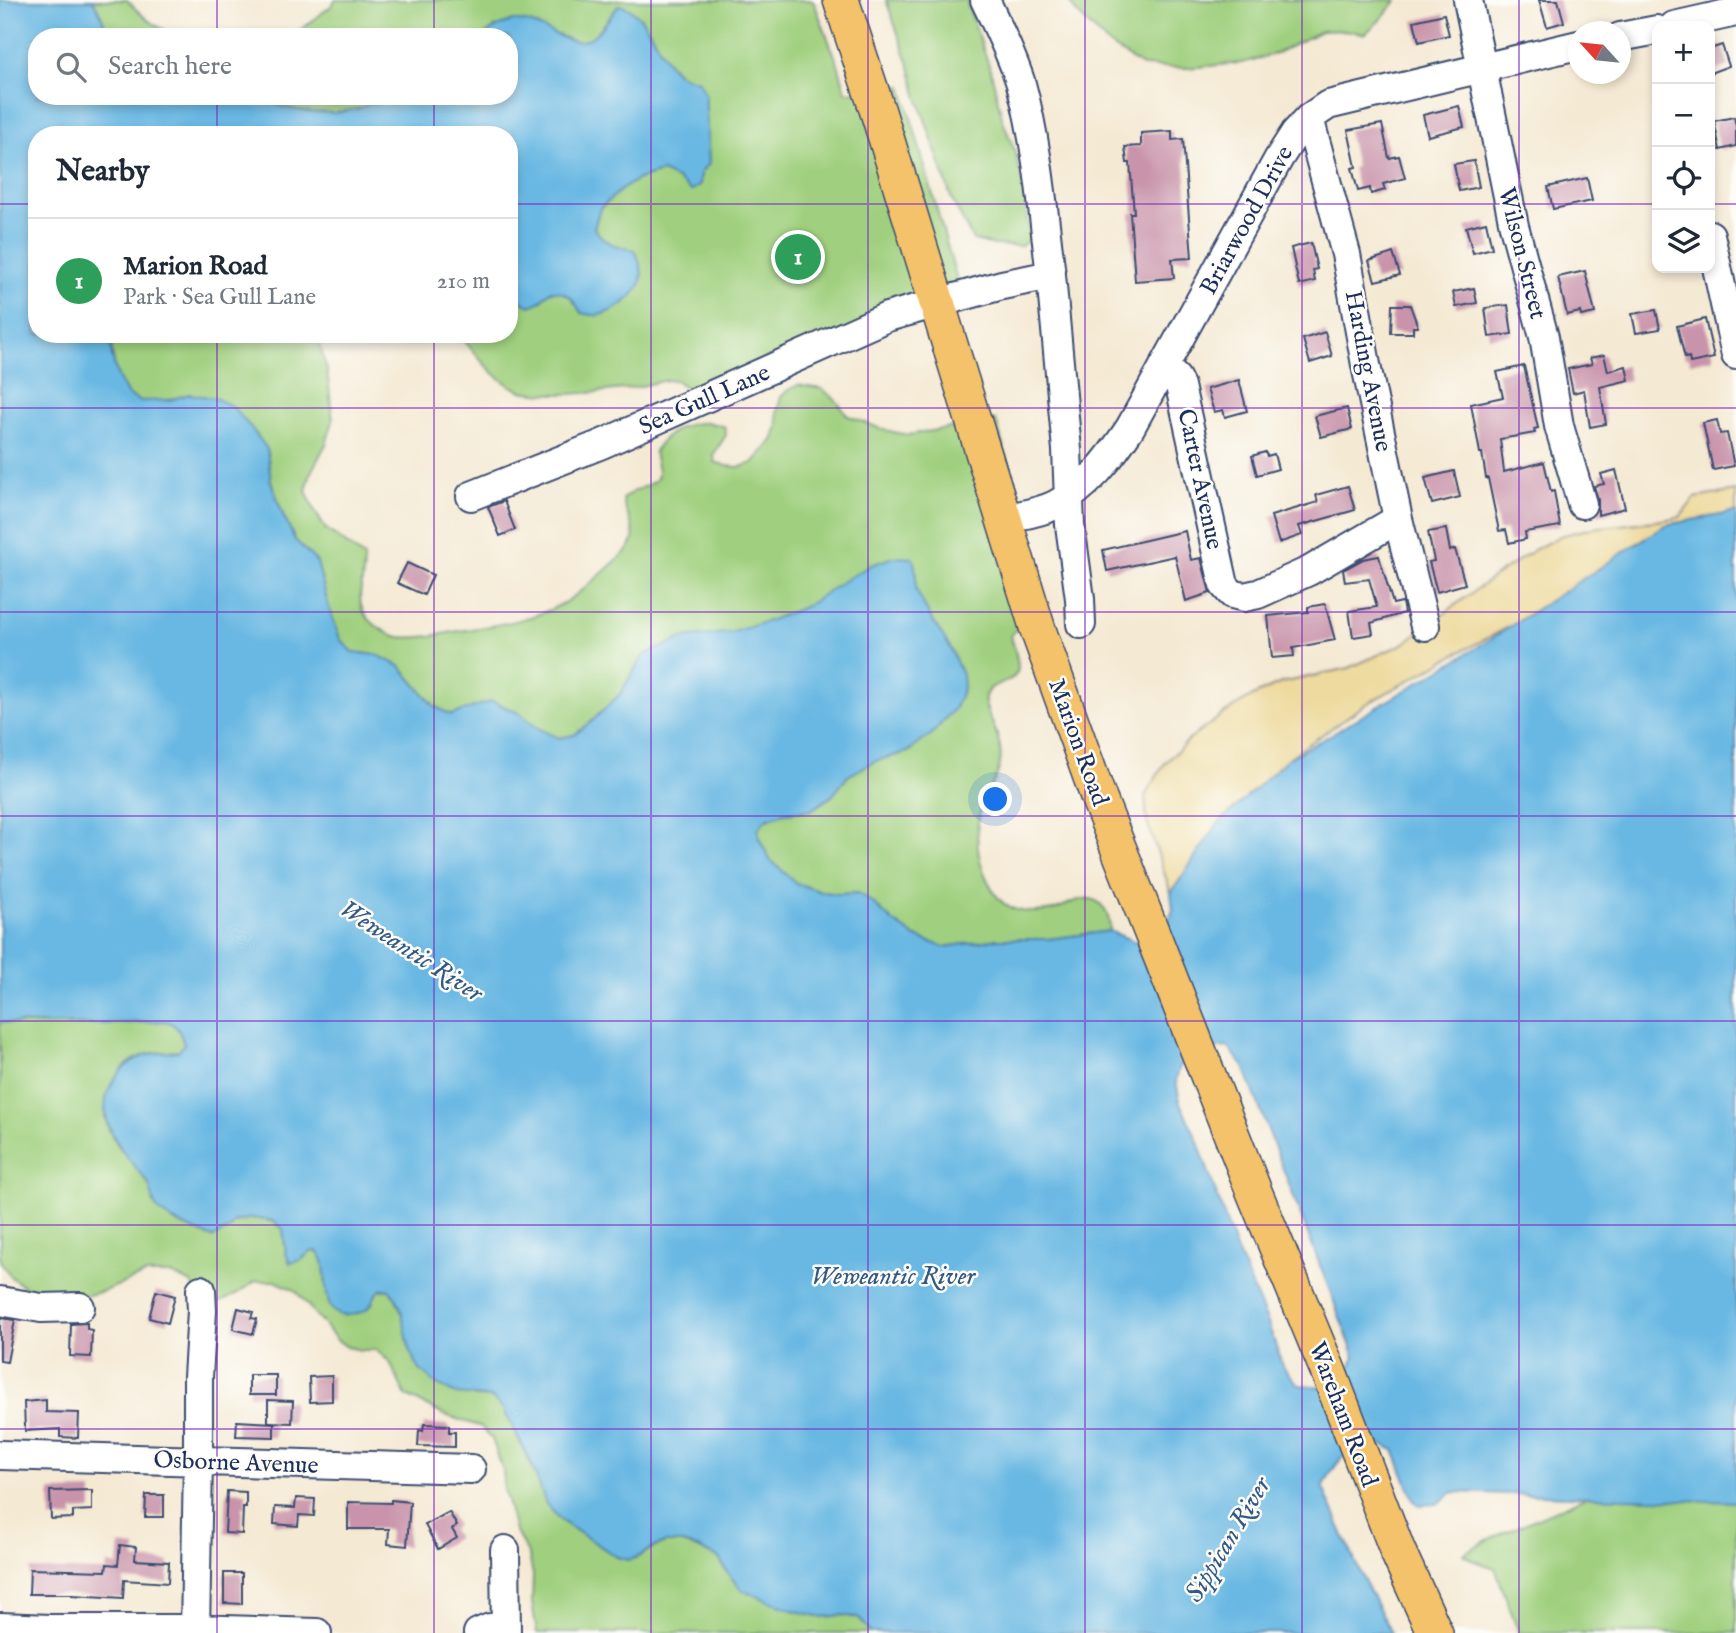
<!DOCTYPE html>
<html lang="en">
<head>
<meta charset="utf-8">
<style>
	body { margin:0; font-family:"IM FELL English",serif; background:#f6f6f7; color:#1f2937 }
	.controls { position:absolute; right:21px; top:21px; display:grid; overflow:hidden; border-radius:14px; box-shadow:0 4px 10px #0003 }
	.controls button { width:63px; height:63px; display:grid; place-items:center; padding:0; border:0; border-bottom:2px solid #e0e1e3; background:#fff; color:#1f2937; font:35px sans-serif }
	.compass { position:absolute; left:1568px; top:21px; width:63px; height:63px; border-radius:50%; background:#fff; box-shadow:0 4px 10px #0003; rotate:297deg }
	.you { position:absolute; left:996px; top:800px; width:24px; height:24px; margin:-18px; border:5px solid #fff; border-radius:50%; background:#1a73e8; box-shadow:0 0 0 10px #1a73e833 }
	.badge { display:grid; place-items:center; width:46px; height:46px; border-radius:50%; background:#111827; color:#fff; font-size:23px; font-weight:700 }
	.pin { position:absolute; translate:-50% -50%; border:4px solid #fff; box-shadow:0 2px 7px #0006 }
	.list { margin:0; padding:0; list-style:none }
	h2 { display:flex; justify-content:space-between; align-items:center; height:91px; margin:0; padding:0 28px; font-size:30px }
	h2 small { font-size:23px; font-weight:400; color:#747a83 }
	.list li { display:grid; grid-template-columns:46px 1fr auto; gap:21px; align-items:center; box-sizing:border-box; height:126px; padding:0 28px; border-top:2px solid #e0e1e3 }
	.list b { display:block; font-size:26px; white-space:nowrap }
	.list p { margin:0; font-size:23px; white-space:nowrap; color:#747a83 }
	.list em { font-size:23px; font-style:normal; color:#747a83 }
	.icon { flex:none; width:38px; height:38px; fill:none; stroke:currentColor; stroke-width:2; stroke-linecap:round; stroke-linejoin:round }
	.map { position:relative; flex:none; width:1736px; height:1633px; overflow:hidden }
	.search { position:absolute; background:#fff; box-shadow:0 4px 10px #0003; left:28px; top:28px; width:490px; height:77px; display:flex; align-items:center; gap:18px; box-sizing:border-box; padding:0 24px; border-radius:28px; color:#747a83; font-size:26px }
	.panel { position:absolute; background:#fff; box-shadow:0 4px 10px #0003; left:28px; top:126px; width:490px; height:217px; border-radius:28px }
	.map>svg:first-child { display:block }
	.green { fill:#a0d07f; stroke:#5e806e; stroke-width:2 }
	.sand { fill:#eeda9e; stroke:#84847e; stroke-width:2 }
	.water { fill:#69b8e3; stroke:#4274a0; stroke-width:2; fill-rule:evenodd }
	.building { fill:#c994ab }
	.lines { fill:none; stroke-linecap:round; stroke-linejoin:round }
	.minor-casing { stroke:#3c4b70; stroke-width:32 }
	.major-casing { stroke:#3c4b70; stroke-width:38 }
	.minor { stroke:#fff; stroke-width:28 }
	.major { stroke:#f3c26a; stroke-width:35 }
	.grid { fill:none; stroke:#7b2cbf; stroke-width:2; stroke-opacity:0.55 }
	.labels { text-anchor:middle; stroke-width:5; stroke-linejoin:round; paint-order:stroke }
	.street-label { font-size:24px; fill:#1b2f5e; stroke:#fdfcf7 }
	.water-label { font-size:26px; font-style:italic; fill:#325886; stroke:#fdfcf7 }
</style>
</head>
<body>
<div class="map">
<svg width="1736" height="1633" viewBox="0 0 1736 1633">
	<rect width="100%" height="100%" fill="#fdfcf7"/>
	<filter id="ink" filterUnits="userSpaceOnUse"><feTurbulence type="fractalNoise" baseFrequency=".0143" numOctaves="2"/><feDisplacementMap in="SourceGraphic" scale="14" xChannelSelector="R" yChannelSelector="G"/><feConvolveMatrix kernelMatrix="1 2 1 2 8 2 1 2 1" color-interpolation-filters="sRGB"/></filter>
	<filter id="wash" filterUnits="userSpaceOnUse"><feTurbulence type="fractalNoise" baseFrequency=".00686" numOctaves="4" result="noise"/><feDisplacementMap in="SourceGraphic" scale="28" xChannelSelector="R" yChannelSelector="G"/><feGaussianBlur stdDeviation="1.57" result="paint"/><feColorMatrix in="noise" values="0 0 0 0 0 0 0 0 0 0 0 0 0 0 0 0 0 1.4 0 .05"/><feComposite in="paint" operator="in"/></filter>
	<g filter="url(#wash)">
		<rect width="100%" height="100%" fill="#f4e9d3"/>
		<!-- green -->
		<path class="green" d="M 93,0 L 127,0 C 147,22 158,29 187,37 L 114,37 L 108,34 L 101,15 Z
			M 335,0 L 813,0 L 839,67 L 846,92 L 902,86 L 962,298 L 705,401 L 675,380 C 661,379 646,386 632,388 C 600,392 568,396 535,393 C 529,392 523,392 519,390 C 495,380 475,354 459,334 L 509,334 L 509,291 L 522,302 L 530,305 L 541,301 L 509,280 L 635,250 C 615,246 606,245 594,228 L 600,208 L 621,190 L 638,179 L 662,172 L 677,179 L 691,190 L 700,184 L 701,172 L 709,164 L 705,94 L 680,75 L 666,60 L 641,18 L 619,5 L 598,32 L 588,40 L 574,42 L 559,35 L 495,27 L 482,37 L 291,37 L 331,6 Z
			M 886,0 L 966,0 L 991,71 L 1002,118 L 1015,152 L 1024,187 L 1030,239 L 1021,246 L 1012,246 L 994,245 L 973,240 L 952,200 L 917,95 L 911,70 Z
			M 1068,0 L 1397,0 L 1379,21 L 1365,34 L 1344,30 L 1321,31 L 1275,54 L 1242,63 L 1186,68 L 1142,66 L 1108,44 L 1076,12 Z
			M 266,96 L 393,96 L 357,109 L 335,113 L 310,112 L 282,107 Z
			M 110,334 L 316,334 L 327,370 L 333,421 L 326,444 L 311,472 L 306,491 L 316,513 L 325,528 L 364,557 C 364,562 364,568 363,573 C 362,588 356,600 365,614 C 372,625 388,635 400,637 C 418,639 436,635 453,632 C 489,626 529,622 562,604 C 578,595 594,580 608,568 C 616,560 630,551 633,540 C 636,526 624,513 623,499 C 632,489 647,488 657,479 L 658,471 L 654,452 C 669,427 697,416 725,427 L 726,435 L 714,454 L 715,462 L 727,466 L 740,467 L 753,463 L 774,439 L 778,425 L 777,412 L 781,397 L 788,390 L 798,385 L 822,389 L 835,399 L 848,416 L 884,430 L 908,435 L 996,420 L 1044,593 L 1011,636 C 1013,645 1018,657 1018,667 C 1018,686 989,679 985,697 C 983,708 993,722 996,732 C 1000,743 1002,753 1000,764 C 999,777 988,790 983,802 C 975,820 976,852 983,870 C 988,882 995,898 1006,905 C 1020,914 1038,913 1053,910 C 1063,907 1073,901 1083,899 C 1102,896 1110,915 1110,931 L 1048,939 L 998,939 L 944,947 L 916,937 L 892,921 L 874,904 L 858,893 L 839,894 L 822,892 L 796,883 L 770,860 L 759,838 L 758,828 L 766,819 L 784,813 L 811,810 L 832,796 L 848,776 L 875,761 L 908,752 L 932,734 L 639,662 L 620,694 L 591,722 L 574,735 L 559,738 L 537,728 L 519,713 L 492,701 L 451,715 L 434,706 L 400,666 L 377,655 L 353,652 L 340,639 L 328,604 L 317,563 L 295,540 L 283,515 L 271,481 L 267,449 L 190,394 C 177,398 154,404 140,401 C 116,397 112,354 110,334 Z
			M 166,1021 C 178,1025 180,1032 184,1044 L 179,1051 C 170,1052 161,1052 152,1053 C 130,1057 113,1074 109,1095 C 108,1102 104,1110 105,1116 C 110,1145 135,1161 149,1183 C 153,1189 153,1197 154,1204 L 190,1229 L 213,1238 L 229,1229 L 234,1222 L 252,1218 L 272,1221 L 283,1228 L 286,1254 L 301,1260 L 310,1252 L 317,1251 L 321,1254 L 324,1263 L 372,1304 C 375,1293 377,1289 390,1290 C 404,1307 405,1331 410,1352 L 475,1397 L 492,1398 L 504,1410 L 539,1482 L 560,1520 L 617,1557 L 630,1560 L 640,1556 L 652,1548 L 665,1543 L 682,1543 L 698,1548 L 719,1558 L 728,1574 L 789,1609 L 823,1617 L 842,1615 L 858,1618 L 868,1628 L 870,1633 L 537,1633 L 532,1603 L 533,1575 L 529,1555 L 515,1531 L 504,1489 L 503,1471 L 492,1439 L 482,1427 L 442,1414 L 405,1395 L 390,1362 L 376,1350 L 361,1350 L 347,1347 L 336,1339 L 295,1290 L 275,1281 L 256,1281 L 237,1294 L 217,1304 L 208,1303 L 199,1294 L 190,1282 L 170,1274 L 146,1274 L 104,1291 L 84,1296 L 48,1296 L 25,1287 L 11,1277 L 0,1261 L 0,1022 C 55,1027 111,1024 166,1021 Z
			M 1604,1489 L 1736,1498 L 1736,1633 L 1519,1633 L 1495,1568 L 1474,1561 L 1463,1554 L 1485,1541 Z"/>
		<!-- sand -->
		<path class="sand" d="M 1736,491 L 1736,547 L 1534,614 L 1456,654 L 1363,706 L 1287,759 L 1217,825 L 1171,893 L 1147,821 L 1145,796 L 1165,763 L 1191,738 L 1225,713 L 1253,696 L 1281,683 L 1349,668 L 1403,644 L 1492,578 L 1534,550 L 1560,536 L 1592,528 L 1656,521 L 1680,517 L 1695,498 Z"/>
		<!-- water -->
		<path class="water" d="M 0,0 L 93,0 L 101,15 L 108,34 L 114,37 L 37,37 L 37,96 L 266,96 L 282,107 L 310,112 L 335,113 L 357,109 L 393,96 L 509,96 L 509,37 L 482,37 C 492,30 505,21 517,21 C 541,20 569,51 590,38 C 602,31 610,16 619,5 C 649,10 656,55 678,73 C 684,78 692,79 699,81 L 705,94 L 709,164 L 701,172 L 700,185 L 691,191 L 677,179 L 662,172 L 638,179 L 621,190 L 600,208 L 594,228 C 606,245 615,246 635,250 C 639,261 644,271 641,282 C 637,297 612,313 598,315 C 592,316 587,314 581,313 C 573,298 568,291 550,291 L 540,302 L 530,306 L 522,302 L 509,291 L 509,135 L 37,135 L 37,334 L 110,334 L 112,357 L 119,379 L 128,395 L 140,401 L 170,400 L 190,394 L 215,398 L 232,406 L 252,429 L 267,449 L 271,481 L 283,515 L 295,540 L 317,562 L 328,604 L 340,639 L 353,652 L 377,655 L 400,666 L 434,706 L 451,715 L 492,701 L 519,713 L 537,728 L 559,738 L 574,735 L 591,722 L 620,694 L 644,655 L 683,638 L 733,632 L 771,620 L 806,606 L 840,583 L 871,565 L 893,557 L 913,558 L 916,573 L 916,589 L 929,615 L 950,647 L 962,675 L 963,688 L 955,708 L 932,734 L 907,752 L 875,761 L 848,776 L 832,796 L 811,810 L 784,813 L 766,819 L 758,829 L 759,838 L 770,860 L 796,883 L 822,892 L 839,894 L 858,893 L 874,904 L 892,921 L 916,937 L 944,947 L 998,939 L 1048,939 L 1110,931 L 1138,943 L 1161,943 L 1173,909 L 1171,893 L 1217,825 L 1287,759 L 1320,741 L 1488,641 L 1665,525 L 1736,512 L 1736,1502 L 1453,1492 L 1437,1504 L 1419,1505 L 1414,1501 L 1394,1450 L 1371,1440 C 1346,1452 1334,1462 1323,1488 L 1358,1568 L 1391,1633 L 870,1633 L 868,1628 L 858,1618 L 842,1615 L 823,1617 L 804,1613 L 789,1609 L 742,1590 L 728,1574 L 719,1558 L 698,1548 L 682,1543 L 665,1543 L 652,1548 L 640,1556 L 629,1560 L 617,1557 L 560,1520 L 546,1504 L 531,1462 L 504,1410 L 492,1398 L 456,1394 L 437,1385 L 420,1370 L 410,1352 L 401,1309 L 396,1298 L 390,1290 L 382,1289 C 372,1296 374,1304 366,1310 C 362,1313 355,1314 350,1315 C 314,1321 334,1265 317,1251 L 310,1252 L 301,1260 L 290,1263 L 286,1254 L 283,1229 L 273,1221 L 252,1218 L 234,1222 L 229,1229 L 213,1238 C 198,1232 159,1219 154,1203 C 151,1193 152,1187 145,1179 C 121,1150 87,1113 117,1076 C 123,1068 128,1063 137,1059 C 150,1052 164,1053 179,1051 L 184,1044 C 180,1032 178,1025 166,1021 C 111,1024 55,1027 0,1022 ZM 1228,1047 L 1244,1067 L 1355,1357 L 1344,1381 L 1326,1387 L 1299,1385 L 1283,1367 L 1268,1323 L 1236,1249 L 1195,1134 L 1180,1103 L 1176,1080 L 1180,1066 C 1200,1053 1203,1049 1228,1047 Z"/>
		<g id="blocks">
			<!-- building -->
			<path class="building" d="M 1539,0 L 1558,0 L 1564,22 L 1547,27 Z
				M 1444,14 L 1449,35 L 1419,42 L 1414,21 Z
				M 1722,45 L 1729,66 L 1710,73 L 1710,49 Z
				M 1459,106 L 1464,127 L 1428,136 L 1423,115 Z
				M 1734,117 L 1736,126 L 1736,146 L 1720,150 L 1714,121 Z
				M 1382,124 L 1389,158 L 1399,156 L 1405,178 L 1383,184 L 1385,190 L 1371,194 L 1370,188 L 1358,191 L 1352,168 L 1356,167 L 1348,130 Z
				M 1172,131 L 1172,140 L 1183,139 L 1192,258 L 1172,259 L 1174,278 L 1135,281 L 1130,213 L 1134,213 L 1130,163 L 1127,163 L 1125,147 L 1141,146 L 1141,133 Z
				M 1474,161 L 1479,187 L 1459,191 L 1454,164 Z
				M 1587,178 L 1592,201 L 1553,209 L 1548,187 Z
				M 1486,222 L 1492,248 L 1473,253 L 1466,227 Z
				M 1311,243 L 1317,269 L 1313,270 L 1315,281 L 1299,285 L 1291,248 Z
				M 1393,253 L 1400,275 L 1375,281 L 1369,261 Z
				M 1585,271 L 1595,313 L 1581,316 L 1580,312 L 1567,315 L 1558,277 Z
				M 1474,288 L 1477,303 L 1456,307 L 1453,292 Z
				M 1392,305 L 1410,305 L 1418,327 L 1413,327 L 1413,333 L 1391,333 Z
				M 1508,305 L 1512,334 L 1489,337 L 1485,308 Z
				M 1656,310 L 1660,329 L 1636,333 L 1632,314 Z
				M 1705,319 L 1714,358 L 1690,363 L 1689,357 L 1685,358 L 1677,326 Z
				M 1325,332 L 1332,356 L 1310,363 L 1303,339 Z
				M 1604,355 L 1608,371 L 1626,366 L 1629,380 L 1600,387 L 1606,424 L 1590,427 L 1584,390 L 1573,393 L 1568,369 L 1592,364 L 1590,358 Z
				M 1524,366 L 1538,428 L 1534,429 L 1535,433 L 1500,439 L 1504,472 L 1544,462 L 1551,492 L 1554,491 L 1560,526 L 1525,532 L 1526,539 L 1509,543 L 1506,530 L 1499,531 L 1488,478 L 1486,478 L 1482,453 L 1480,453 L 1471,404 L 1503,397 L 1497,372 Z
				M 1239,380 L 1247,411 L 1225,417 L 1223,410 L 1214,412 L 1207,389 Z
				M 1347,408 L 1352,429 L 1321,437 L 1315,416 Z
				M 1717,420 L 1720,434 L 1727,433 L 1734,466 L 1713,470 L 1703,423 Z
				M 1265,452 L 1267,456 L 1274,454 L 1278,469 L 1257,475 L 1252,456 Z
				M 1616,470 L 1625,508 L 1598,515 L 1598,500 L 1594,486 L 1604,484 L 1601,474 Z
				M 1454,471 L 1460,497 L 1432,504 L 1425,478 Z
				M 1348,486 L 1355,510 L 1299,526 L 1302,535 L 1279,543 L 1271,516 L 1318,502 L 1316,495 Z
				M 504,501 L 515,530 L 500,536 L 488,507 Z
				M 1446,529 L 1450,551 L 1455,549 L 1465,584 L 1437,592 L 1429,562 L 1434,561 L 1428,532 Z
				M 1185,531 L 1191,560 L 1201,558 L 1210,593 L 1186,601 L 1175,556 L 1107,571 L 1103,550 Z
				M 1379,556 L 1393,604 L 1402,602 L 1404,613 L 1371,623 L 1373,634 L 1353,637 L 1349,611 L 1377,607 L 1369,579 L 1345,582 L 1343,570 L 1363,559 Z
				M 407,563 L 433,575 L 424,595 L 397,583 Z
				M 1325,604 L 1335,640 L 1293,648 L 1294,656 L 1272,658 L 1268,616 L 1308,612 L 1308,607 Z
				M 156,1291 L 175,1296 L 168,1323 L 149,1318 Z
				M 238,1308 L 253,1312 L 251,1318 L 257,1319 L 253,1334 L 233,1329 Z
				M 0,1318 L 15,1320 L 7,1362 L 0,1361 Z
				M 87,1323 L 87,1329 L 92,1330 L 91,1357 L 70,1356 L 71,1324 Z
				M 249,1375 L 276,1375 L 276,1395 L 249,1395 Z
				M 332,1376 L 332,1401 L 310,1402 L 309,1377 Z
				M 46,1400 L 46,1412 L 79,1413 L 78,1438 L 60,1437 L 60,1429 L 25,1431 L 24,1402 Z
				M 268,1400 L 293,1401 L 292,1423 L 268,1422 Z
				M 237,1421 L 274,1423 L 274,1437 L 236,1436 Z
				M 424,1424 L 449,1425 L 449,1432 L 455,1432 L 455,1447 L 418,1446 L 419,1430 L 423,1431 Z
				M 92,1490 L 92,1510 L 73,1511 L 73,1518 L 51,1519 L 50,1491 Z
				M 227,1491 L 246,1492 L 246,1507 L 243,1507 L 242,1534 L 225,1533 Z
				M 146,1495 L 164,1495 L 164,1517 L 145,1517 Z
				M 296,1498 L 315,1499 L 314,1516 L 299,1515 L 298,1526 L 274,1524 L 275,1507 L 295,1508 Z
				M 391,1500 L 410,1502 L 407,1546 L 388,1544 L 389,1529 L 348,1529 L 348,1502 L 391,1503 Z
				M 449,1512 L 457,1526 L 452,1529 L 457,1538 L 438,1549 L 425,1525 Z
				M 120,1545 L 136,1547 L 135,1560 L 169,1562 L 168,1583 L 124,1580 L 123,1598 L 72,1595 L 72,1594 L 29,1594 L 30,1569 L 106,1571 L 107,1564 L 118,1565 Z
				M 224,1573 L 242,1573 L 242,1604 L 224,1603 Z"/>
		</g>
	</g>
	<g filter="url(#ink)">
		<use href="#blocks" fill-opacity="0" stroke="#3c4b70" stroke-width="2"/>
		<g class="lines">
			<!-- minor casing -->
			<g class="minor-casing">
				<path id="minor" d="M 985,0 C 998,27 1012,55 1021,84 C 1038,146 1043,212 1051,275
					M 1468,0 L 1514,226 L 1544,337 L 1559,426 L 1582,504
					M 1674,26 L 1736,12
					M 1620,37 L 1657,30
					M 1309,118 L 1346,254 L 1366,365 L 1398,519 L 1425,626
					M 1710,235 L 1736,355
					M 1164,367 L 1176,378 L 1180,386 L 1224,585 L 1232,594 L 1244,597 L 1258,594 L 1309,571 L 1398,519
					M 471,496 L 602,444 L 887,317 L 1002,285 L 1051,275 L 1067,450 L 1070,525 L 1080,599 L 1081,624
					M 1003,519 C 1020,515 1039,513 1055,505 C 1088,488 1110,458 1130,428 L 1279,158 L 1295,133 L 1309,118 L 1328,105 L 1578,45
					M 0,1301 L 41,1308 L 80,1307
					M 0,1455 L 471,1469
					M 505,1550 L 506,1633
					M 0,1627 L 50,1629 L 195,1629 L 317,1633
					M 195,1633 L 198,1460 L 198,1377 L 202,1311 L 201,1290
					M 478,1633 L 490,1628 L 506,1628"/>
			</g>
			<!-- major casing -->
			<g class="major-casing">
				<path id="major" d="M 841,0 L 879,115 L 1038,630 L 1099,799 L 1255,1194 L 1329,1373 L 1398,1552 L 1435,1633"/>
			</g>
			<!-- minor -->
			<use href="#minor" class="minor"/>
			<!-- major -->
			<use href="#major" class="major"/>
		</g>
	</g>
	<!-- grid -->
	<path class="grid" d="M 217,0 L 217,37M 434,0 L 434,37M 651,0 L 651,1633M 868,0 L 868,1633M 1085,0 L 1085,1633M 1302,0 L 1302,1633M 1519,0 L 1519,1633M 217,96 L 217,135M 434,96 L 434,135M 0,204 L 37,204M 509,204 L 1657,204M 1710,204 L 1736,204M 217,334 L 217,1633M 434,334 L 434,1633M 0,408 L 1736,408M 0,612 L 1736,612M 0,816 L 1736,816M 0,1021 L 1736,1021M 0,1225 L 1736,1225M 0,1429 L 1736,1429"/>
	<g class="labels">
		<!-- street labels -->
		<g class="street-label">
			<text transform="translate(1246 220) rotate(-61)" y="8">Briarwood Drive</text>
			<text transform="translate(1523 253) rotate(76)" y="8">Wilson Street</text>
			<text transform="translate(1369 371) rotate(79)" y="8">Harding Avenue</text>
			<text transform="translate(704 399) rotate(-24)" y="8">Sea Gull Lane</text>
			<text transform="translate(1201 479) rotate(78)" y="8">Carter Avenue</text>
			<text transform="translate(1079 742) rotate(70)" y="8">Marion Road</text>
			<text transform="translate(1344 1414) rotate(69)" y="8">Wareham Road</text>
			<text transform="translate(236 1462) rotate(2)" y="8">Osborne Avenue</text>
		</g>
		<!-- water labels -->
		<g class="water-label">
			<text transform="translate(412 950) rotate(33)" y="9">Weweantic River</text>
			<text x="893" y="1284">Weweantic River</text>
			<text transform="translate(1227 1539) rotate(-59)" y="9">Sippican River</text>
		</g>
	</g>
</svg>
<div class="controls">
<button>+</button>
<button>−</button>
<button><svg class="icon" aria-label="locate" viewBox="0 0 24 24"><circle cx="12" cy="12" r="6"/><path d="M12 2v4M12 18v4M2 12h4M18 12h4"/></svg></button>
<button><svg class="icon" aria-label="layers" viewBox="0 0 24 24"><path d="M12 4l9 5-9 5-9-5zM3 14l9 5 9-5"/></svg></button>
</div>
<svg class="compass" viewBox="-18 -18 36 36"><path d="M0-13l5 13h-10z" fill="#e53935"/><path d="M0 13l5-13h-10z" fill="#747a83"/></svg>
<div class="you"></div>
<div class="pin badge" style="left:798px;top:257px;background:#2e9e5b">1</div>
<div class="search"><svg class="icon" aria-label="search" viewBox="0 0 24 24"><circle cx="10" cy="10" r="6"/><path d="M15 15l6 6"/></svg>Search here</div>
<section class="panel">
<h2>Nearby<small></small></h2>
<ul class="list">
<li><span class="badge" style="background:#2e9e5b">1</span><div><b>Marion Road</b><p>Park · Sea Gull Lane</p></div><em>210 m</em></li>
</ul>
</section>
</div>
</body>
</html>
